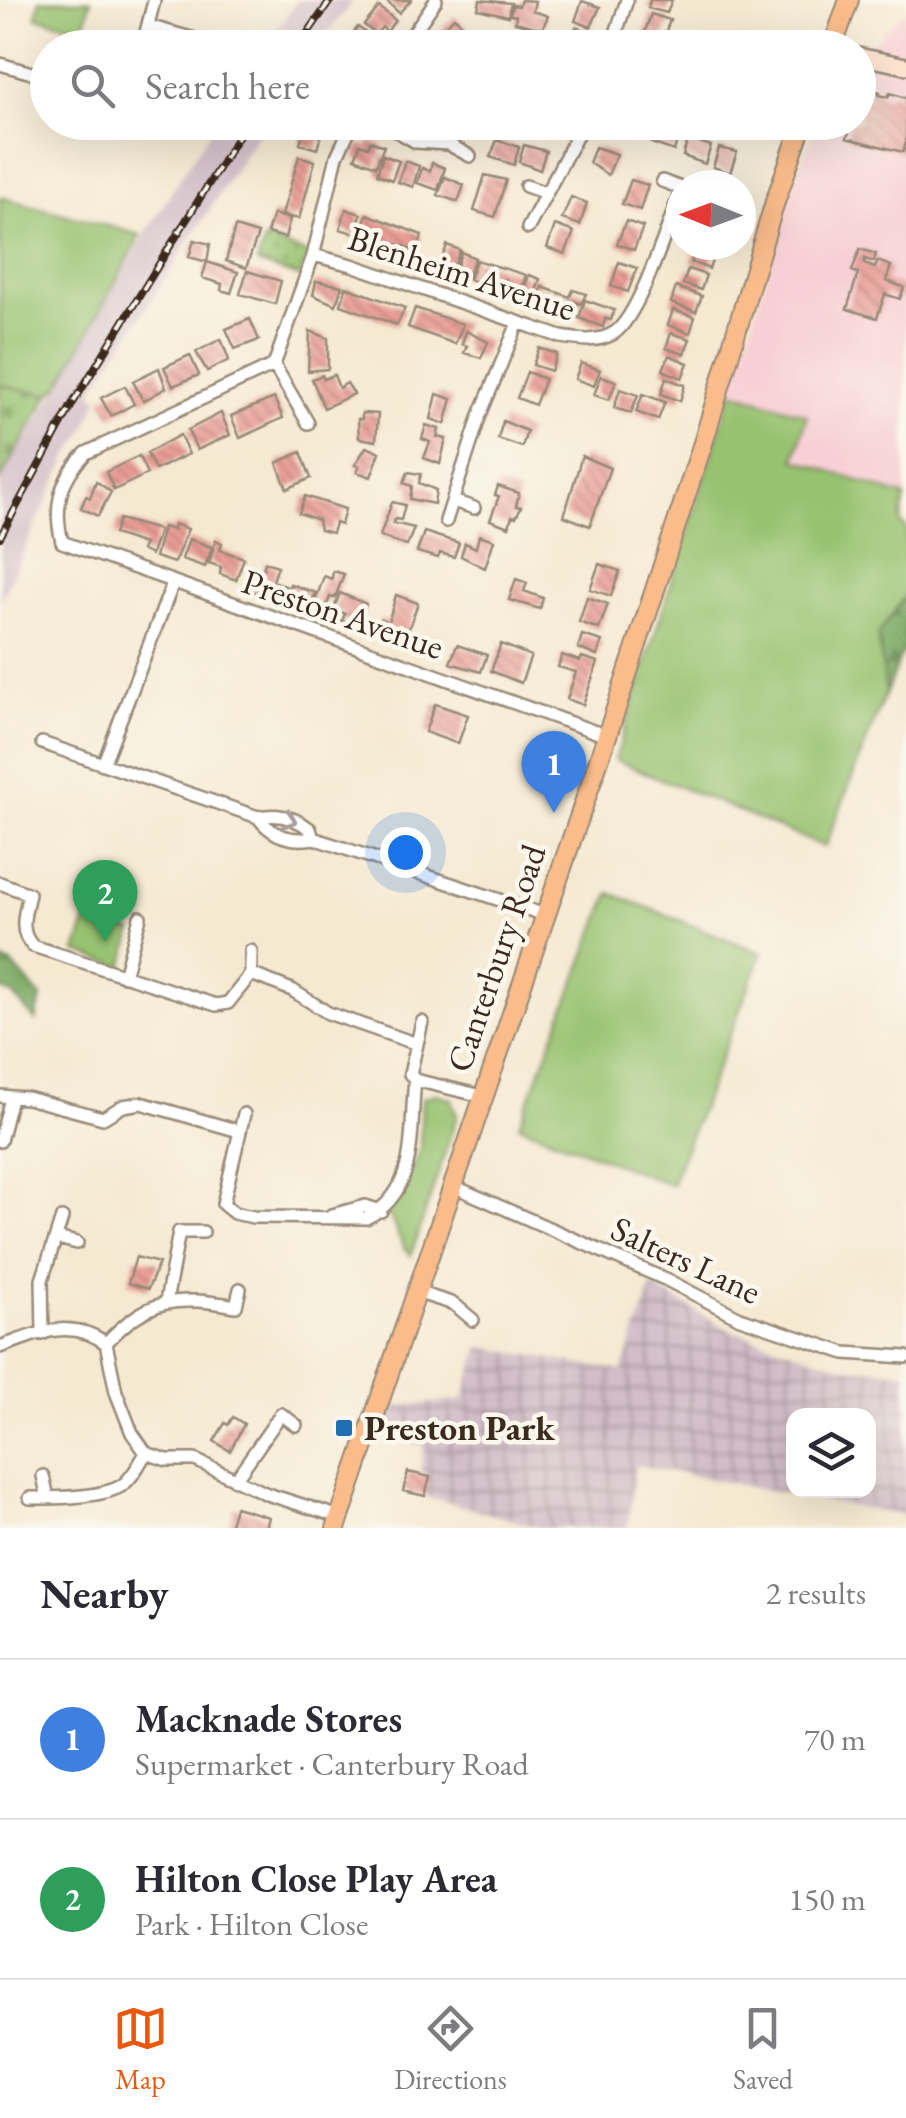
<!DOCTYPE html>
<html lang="en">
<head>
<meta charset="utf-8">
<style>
	body { margin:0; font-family:"EB Garamond",serif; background:#f2f2f3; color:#2b2b33 }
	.controls { position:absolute; right:30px; bottom:30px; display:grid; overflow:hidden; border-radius:20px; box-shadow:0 10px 40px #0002 }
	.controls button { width:90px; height:90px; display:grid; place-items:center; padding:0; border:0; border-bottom:2px solid #e1e1e2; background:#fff; color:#2b2b33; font:50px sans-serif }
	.compass { position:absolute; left:666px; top:170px; width:90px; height:90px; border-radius:50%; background:#fff; box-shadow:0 10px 40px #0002; rotate:271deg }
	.you { position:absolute; left:405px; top:852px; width:35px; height:35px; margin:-25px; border:8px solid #fff; border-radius:50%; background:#1a73e8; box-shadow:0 0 0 15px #1a73e833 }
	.badge { display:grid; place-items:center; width:65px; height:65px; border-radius:50%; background:#ea580c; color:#fff; font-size:32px; font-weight:700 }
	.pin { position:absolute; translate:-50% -82px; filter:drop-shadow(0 2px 5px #0008) }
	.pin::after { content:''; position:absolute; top:52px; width:35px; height:30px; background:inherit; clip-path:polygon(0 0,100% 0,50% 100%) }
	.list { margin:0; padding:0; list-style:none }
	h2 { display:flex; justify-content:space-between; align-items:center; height:130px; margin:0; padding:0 40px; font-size:42px }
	h2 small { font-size:32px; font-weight:400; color:#7c7c81 }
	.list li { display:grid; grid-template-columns:65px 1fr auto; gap:30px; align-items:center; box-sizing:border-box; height:160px; padding:0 40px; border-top:2px solid #e1e1e2 }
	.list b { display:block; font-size:38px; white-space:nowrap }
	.list p { margin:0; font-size:32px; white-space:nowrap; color:#7c7c81 }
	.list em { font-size:32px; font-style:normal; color:#7c7c81 }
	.icon { flex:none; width:55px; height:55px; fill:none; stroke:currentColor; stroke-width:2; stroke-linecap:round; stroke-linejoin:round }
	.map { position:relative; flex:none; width:906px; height:1528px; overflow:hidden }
	.search { position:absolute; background:#fff; box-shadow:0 10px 40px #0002; left:30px; right:30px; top:30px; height:110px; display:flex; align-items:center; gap:25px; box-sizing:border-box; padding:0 35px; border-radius:55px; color:#7c7c81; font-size:38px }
	.sheet { height:450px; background:#fff }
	nav { display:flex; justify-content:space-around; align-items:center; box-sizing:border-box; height:140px; border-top:2px solid #e1e1e2; background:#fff; font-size:28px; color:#7c7c81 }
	nav a { display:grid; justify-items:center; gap:5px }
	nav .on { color:#ea580c }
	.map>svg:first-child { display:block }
	.built { fill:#f7cfd4 }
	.industrial { fill:url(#industrial-grid); fill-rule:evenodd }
	.railway { fill:#d2bdc8 }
	.green { fill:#97c26f; stroke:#697646; stroke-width:2.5 }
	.forest { fill:url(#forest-firs); stroke:#5a6940; stroke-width:2.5 }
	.cemetery { fill:url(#cemetery-stones); stroke:#697646; stroke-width:2.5 }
	.garden { fill:url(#garden-dots); stroke:#697646; stroke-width:2.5 }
	.building { fill:url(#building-back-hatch) }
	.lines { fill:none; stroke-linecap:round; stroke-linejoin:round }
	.street-casing { stroke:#988a78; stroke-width:16 }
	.secondary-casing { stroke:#988a78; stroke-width:20 }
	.primary-casing { stroke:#988a78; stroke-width:22 }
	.street { stroke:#fff; stroke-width:11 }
	.secondary { stroke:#fde4d1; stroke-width:15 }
	.primary { stroke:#fabc8b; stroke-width:18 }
	.rail-casing { stroke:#3b2a1e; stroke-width:8 }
	.rail { stroke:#fbf7ec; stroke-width:4; stroke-dasharray:11; stroke-linecap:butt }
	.oneway { stroke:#a79f9a }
	.poi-dot { fill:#1f6fb2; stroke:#fbf7ec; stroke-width:4 }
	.labels { text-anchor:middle; stroke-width:9; stroke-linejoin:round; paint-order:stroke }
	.street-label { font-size:35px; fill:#3b2a1e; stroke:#fbf7ec }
	.poi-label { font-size:35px; font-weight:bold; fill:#3b2a1e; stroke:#fbf7ec; text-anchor:start }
</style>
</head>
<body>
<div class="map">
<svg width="906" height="1528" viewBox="0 0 906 1528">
	<defs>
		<pattern id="industrial-grid" width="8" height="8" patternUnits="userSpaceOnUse" patternTransform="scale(2.5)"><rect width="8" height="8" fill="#d2bdc8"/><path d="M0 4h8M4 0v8" fill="none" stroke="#ac9aa2"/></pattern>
		<pattern id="forest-firs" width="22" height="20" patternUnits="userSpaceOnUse" patternTransform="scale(2.5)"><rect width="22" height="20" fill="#79a862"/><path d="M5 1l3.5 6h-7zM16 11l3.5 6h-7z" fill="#648950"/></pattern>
		<pattern id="cemetery-stones" width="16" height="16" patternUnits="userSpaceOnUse" patternTransform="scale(2.5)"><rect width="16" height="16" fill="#97c26f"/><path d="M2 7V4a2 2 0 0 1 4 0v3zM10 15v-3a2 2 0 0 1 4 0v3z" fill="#7c9e5b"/></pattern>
		<pattern id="garden-dots" width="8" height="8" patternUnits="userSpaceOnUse" patternTransform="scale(2.5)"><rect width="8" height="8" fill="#97c26f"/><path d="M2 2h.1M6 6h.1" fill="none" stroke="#7c9e5b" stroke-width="1.8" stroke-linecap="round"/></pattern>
		<pattern id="building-back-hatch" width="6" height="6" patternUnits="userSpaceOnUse" patternTransform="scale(2.5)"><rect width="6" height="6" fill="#e99d96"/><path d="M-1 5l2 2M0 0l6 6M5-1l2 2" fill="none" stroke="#be807a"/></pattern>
	</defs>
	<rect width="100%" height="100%" fill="#fbf7ec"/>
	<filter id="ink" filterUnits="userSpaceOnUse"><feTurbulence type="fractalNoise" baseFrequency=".01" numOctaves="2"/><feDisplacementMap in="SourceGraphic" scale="20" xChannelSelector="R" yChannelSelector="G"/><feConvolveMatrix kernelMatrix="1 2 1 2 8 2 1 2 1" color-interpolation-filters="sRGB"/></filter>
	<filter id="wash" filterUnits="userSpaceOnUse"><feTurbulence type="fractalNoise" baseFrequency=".0048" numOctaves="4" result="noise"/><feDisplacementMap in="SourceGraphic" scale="40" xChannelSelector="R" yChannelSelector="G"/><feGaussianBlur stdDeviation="2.25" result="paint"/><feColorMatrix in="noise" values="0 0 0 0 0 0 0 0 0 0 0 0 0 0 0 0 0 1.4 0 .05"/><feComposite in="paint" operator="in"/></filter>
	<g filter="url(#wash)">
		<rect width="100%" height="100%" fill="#f5e9d2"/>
		<!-- built -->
		<path class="built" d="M 906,10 L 906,495 L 905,497 L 795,459 L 807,415 L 732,391 L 803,156 L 818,123 L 858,122 L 859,56 Z"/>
		<!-- industrial -->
		<path class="industrial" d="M 652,1286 L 729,1330 L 845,1367 L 906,1372 L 906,1516 L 635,1465 L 627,1528 L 541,1528 L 425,1496 L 430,1478 L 421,1470 L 424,1446 L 379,1436 L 387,1407 L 463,1400 L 480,1347 L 622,1371 ZM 794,1416 L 868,1416 L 868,1490 L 794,1490 Z"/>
		<!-- railway -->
		<path class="railway" d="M 298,0 L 353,0 L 318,47 L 264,47 Z
			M 215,123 L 265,123 L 92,392 L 99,398 L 85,430 L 66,461 L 0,601 L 0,479 L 60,385 L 144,236 Z"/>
		<!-- green -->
		<path class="green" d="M 40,0 L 91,0 L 84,28 L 36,17 Z
			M 0,197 L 141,235 L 60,385 L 49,395 L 0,385 Z
			M 732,391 L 807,415 L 795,459 L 905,497 L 900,523 L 906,527 L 906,640 L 825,847 L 615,760 Z
			M 610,893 L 762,953 L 671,1185 L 519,1125 Z
			M 87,919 L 133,932 L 123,967 L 76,952 Z
			M 436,1094 L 452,1099 L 457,1116 L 411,1255 L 405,1250 L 387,1210 L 410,1178 L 420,1148 L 422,1098 Z"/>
		<!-- forest -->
		<path class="forest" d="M 906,595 L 906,650 L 902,652 L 886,693 L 878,634 Z
			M 0,960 L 12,964 L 41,997 L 36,1021 L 12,994 L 0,989 Z"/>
		<!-- cemetery -->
		<path class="cemetery" d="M 0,385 L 49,395 L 0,480 Z"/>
		<!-- garden -->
		<path class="garden" d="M 265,239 L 308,254 L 300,277 L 257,263 Z"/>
		<g id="blocks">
			<!-- building -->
			<path class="building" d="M 385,0 L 411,0 L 399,13 Z
				M 480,0 L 511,3 L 508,16 L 478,9 Z
				M 521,0 L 535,1 L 533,11 L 548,16 L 542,29 L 515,22 L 516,15 L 510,14 L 513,5 L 519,6 Z
				M 650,0 L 672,0 L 667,13 L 648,8 Z
				M 582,1 L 600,7 L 591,27 L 575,21 Z
				M 379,7 L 395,20 L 387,32 L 382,27 L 376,34 L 364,25 Z
				M 651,14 L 670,20 L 661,44 L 643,37 Z
				M 454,17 L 467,28 L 456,43 L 449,39 L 443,48 L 437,48 L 433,38 Z
				M 358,27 L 370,36 L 366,43 L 371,48 L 347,48 L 344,45 Z
				M 576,27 L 598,35 L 591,48 L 570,42 Z
				M 475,32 L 505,42 L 504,48 L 470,48 Z
				M 862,86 L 880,92 L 879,95 L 888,97 L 890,93 L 906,98 L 906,142 L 903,152 L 847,138 L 852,122 L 859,122 Z
				M 525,122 L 556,122 L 563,125 L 560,136 Z
				M 656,122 L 680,130 L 674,151 L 651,143 Z
				M 304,126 L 322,132 L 317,149 L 300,144 Z
				M 688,138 L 711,146 L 705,164 L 683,156 Z
				M 497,140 L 519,147 L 514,165 L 490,157 Z
				M 370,141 L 384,146 L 376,166 L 355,158 L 360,144 L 368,147 Z
				M 524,145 L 546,151 L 540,170 L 519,162 Z
				M 595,147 L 617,154 L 608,175 L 589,163 Z
				M 719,148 L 737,152 L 730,173 L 713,167 Z
				M 383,155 L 399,161 L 392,180 L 377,174 Z
				M 299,156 L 315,161 L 299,219 L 282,215 Z
				M 405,161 L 419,166 L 413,187 L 398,182 Z
				M 432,163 L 445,168 L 438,190 L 417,183 L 422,168 L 430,171 Z
				M 485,175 L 506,180 L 495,217 L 474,211 Z
				M 445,177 L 464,185 L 458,202 L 438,195 Z
				M 631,180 L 648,185 L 640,210 L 622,204 Z
				M 571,197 L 587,203 L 580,225 L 562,219 Z
				M 346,209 L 361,214 L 356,234 L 340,229 Z
				M 273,214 L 290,219 L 285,238 L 267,233 Z
				M 367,214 L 422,235 L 418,251 L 360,232 Z
				M 626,221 L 643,227 L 634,250 L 617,244 Z
				M 555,225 L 574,232 L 565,254 L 547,248 Z
				M 235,227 L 258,234 L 246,268 L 226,261 Z
				M 194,240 L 210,244 L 207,262 L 189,257 Z
				M 447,245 L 460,250 L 453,270 L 440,264 Z
				M 697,246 L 715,253 L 709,269 L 691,262 Z
				M 860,249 L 876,254 L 874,262 L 865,259 L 864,264 L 875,268 L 878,261 L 891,266 L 886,281 L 904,287 L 900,299 L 885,294 L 877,318 L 847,309 L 858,273 L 852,271 Z
				M 461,252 L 475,258 L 467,277 L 455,272 Z
				M 476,260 L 526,275 L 520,294 L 504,290 L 506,278 L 502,292 L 489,287 L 494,271 L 487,287 L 469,279 Z
				M 207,262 L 238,272 L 231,293 L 221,290 L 222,284 L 202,278 Z
				M 619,262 L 637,268 L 628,292 L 611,286 Z
				M 688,269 L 706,275 L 701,290 L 683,284 Z
				M 247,271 L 281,281 L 275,304 L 240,294 Z
				M 529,275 L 540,279 L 534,298 L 522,294 Z
				M 316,281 L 342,286 L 336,305 L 313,295 Z
				M 346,287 L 405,308 L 397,325 L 341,305 Z
				M 542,287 L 570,297 L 573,290 L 586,294 L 581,304 L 570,300 L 565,315 L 536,305 Z
				M 676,287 L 702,296 L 696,312 L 671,303 Z
				M 585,300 L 614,310 L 611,320 L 605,319 L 603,327 L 579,318 Z
				M 415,308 L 463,324 L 455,344 L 408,327 Z
				M 673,310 L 695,317 L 690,333 L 668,325 Z
				M 250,319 L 259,340 L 235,349 L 226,329 Z
				M 310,331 L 328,338 L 328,369 L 308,371 Z
				M 466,331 L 488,342 L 481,358 L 464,353 L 467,346 L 462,344 Z
				M 671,333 L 690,339 L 684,354 L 666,348 Z
				M 221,339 L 229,360 L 207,371 L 196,352 Z
				M 539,348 L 557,354 L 551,371 L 533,365 Z
				M 190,355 L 199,375 L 173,386 L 164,367 Z
				M 669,355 L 688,363 L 682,378 L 663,370 Z
				M 581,363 L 600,370 L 594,386 L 575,379 Z
				M 159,368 L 166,388 L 143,401 L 133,381 Z
				M 527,372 L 545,379 L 535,405 L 517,398 Z
				M 322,375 L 324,379 L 334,375 L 339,388 L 347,383 L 354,394 L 324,408 L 312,379 Z
				M 601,376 L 616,381 L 609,400 L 594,395 Z
				M 666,378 L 685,385 L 680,401 L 661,394 Z
				M 125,386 L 134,404 L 111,416 L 101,398 Z
				M 620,389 L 638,395 L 631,413 L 614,408 Z
				M 437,394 L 452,399 L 445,424 L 431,419 Z
				M 643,394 L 665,402 L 658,420 L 636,412 Z
				M 274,398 L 283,418 L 240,438 L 231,416 Z
				M 221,413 L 230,435 L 197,450 L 188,430 Z
				M 362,413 L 378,414 L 376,441 L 359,438 L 358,419 L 362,419 Z
				M 503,421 L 527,431 L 522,447 L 498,439 Z
				M 426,425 L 439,429 L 437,437 L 446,439 L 440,464 L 424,458 L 430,442 L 422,439 Z
				M 180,435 L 189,454 L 155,470 L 147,453 Z
				M 366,447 L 380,452 L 371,477 L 357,472 L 359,466 L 355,465 Z
				M 301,452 L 311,478 L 287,489 L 277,463 Z
				M 139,456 L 147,474 L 114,490 L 106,472 Z
				M 582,456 L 610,468 L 590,526 L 564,516 Z
				M 408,472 L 421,474 L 419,483 L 436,490 L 434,504 L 410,499 L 412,486 L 404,483 Z
				M 96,481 L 111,492 L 98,516 L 81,508 L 86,496 L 90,498 Z
				M 498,486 L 519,493 L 516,506 L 521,507 L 516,517 L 512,516 L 509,527 L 490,520 L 499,496 L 495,495 Z
				M 305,496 L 345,509 L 341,525 L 335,523 L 332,533 L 320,530 L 318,520 L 299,513 Z
				M 392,502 L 405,505 L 401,520 L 395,519 L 393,523 L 414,528 L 407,546 L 380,536 Z
				M 119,519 L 159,530 L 151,555 L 141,550 L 144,544 L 114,534 Z
				M 174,524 L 188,529 L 174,563 L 155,557 L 163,527 L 173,530 Z
				M 424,532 L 459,543 L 454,557 L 440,553 L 438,558 L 417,552 Z
				M 479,535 L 494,540 L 485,568 L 461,556 L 465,543 L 476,548 Z
				M 189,539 L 212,547 L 205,567 L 182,559 Z
				M 216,540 L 222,543 L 220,550 L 244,558 L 236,580 L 220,574 L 221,567 L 209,563 Z
				M 265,562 L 278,566 L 268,596 L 251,591 L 257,572 L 262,574 Z
				M 599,564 L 620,571 L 611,596 L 590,589 Z
				M 333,571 L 344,574 L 335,598 L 330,597 L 326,607 L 315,602 L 324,576 L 332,579 Z
				M 516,579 L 527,583 L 524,591 L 543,598 L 540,609 L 509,600 Z
				M 276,582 L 289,588 L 290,584 L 316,593 L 307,611 L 271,597 Z
				M 340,593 L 366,604 L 359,626 L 342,621 L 345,614 L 334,608 Z
				M 396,595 L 418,603 L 405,639 L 378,630 L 381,619 L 388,623 Z
				M 587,597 L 608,604 L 599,629 L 579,622 Z
				M 582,635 L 602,641 L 597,656 L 578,648 Z
				M 501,644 L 531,656 L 521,683 L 491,671 Z
				M 457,645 L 487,655 L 481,672 L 450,663 Z
				M 562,655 L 580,661 L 582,657 L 598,662 L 583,705 L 567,699 L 576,672 L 558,667 Z
				M 435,704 L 468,715 L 458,744 L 425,732 Z
				M 136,1257 L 159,1263 L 148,1289 L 128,1283 Z
				M 233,1417 L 244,1424 L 230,1451 L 214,1441 L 225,1423 L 228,1425 Z
				M 408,1472 L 430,1477 L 425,1496 L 403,1491 Z
				M 235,1507 L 269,1517 L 266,1528 L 244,1528 L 230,1524 Z"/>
		</g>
	</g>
	<g filter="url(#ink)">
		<use href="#blocks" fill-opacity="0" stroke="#988a78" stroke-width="2.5"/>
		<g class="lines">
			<!-- street casing -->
			<g class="street-casing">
				<path id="street" d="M 148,26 L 227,48
					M 142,48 L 154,1
					M 403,48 L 436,0
					M 611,48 L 627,0
					M 0,64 L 46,77 L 48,81
					M 353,122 L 337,156 L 313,256 L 274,365 L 86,453 C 60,479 53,506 62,542 L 607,736
					M 381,122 L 416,142 L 448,144 L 470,156
					M 448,144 L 454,124
					M 662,181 L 681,188
					M 526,186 L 546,193
					M 528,228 L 584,122
					M 313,255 L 352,265 L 561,337 C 580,340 597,343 614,333 C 639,317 669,222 681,191
					M 274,365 L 308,423
					M 453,501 L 474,508
					M 446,521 L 480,415 L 518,323
					M 42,743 L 258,817 C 277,813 295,817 310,829 L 313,838
					M 104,762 L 173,583
					M 258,817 C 272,836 290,842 313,838 L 545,915
					M 0,883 L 29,894 C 25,912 18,933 33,946 L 216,1005 L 228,1003 L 251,974 L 292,990 L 328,1013 L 417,1044 L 410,1074 L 415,1080 L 482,1096
					M 251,951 L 251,974
					M 124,976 L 140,917
					M 417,1044 L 422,1022
					M 0,1096 L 27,1098 L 103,1118 L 123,1106 L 141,1103 L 239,1131
					M 244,1114 L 223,1204 L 234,1213 L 253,1217 L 366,1218 C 420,1192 409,1130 415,1080
					M 0,1141 L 11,1098
					M 451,1185 L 667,1280 L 740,1318 L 845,1353 L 906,1357
					M 332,1215 L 365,1206 L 381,1211
					M 57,1238 L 77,1243
					M 416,1292 L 454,1304 L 473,1320
					M 166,1302 L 179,1232 L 203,1232
					M 43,1334 L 42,1280 L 62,1218
					M 106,1343 C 148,1297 177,1296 236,1306 L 240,1289
					M 0,1347 C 40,1333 69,1318 106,1343 L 116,1392 L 132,1433 L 146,1453 L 167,1460 L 195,1460 L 267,1494 L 340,1517
					M 43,1476 L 48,1498
					M 235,1480 L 281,1414 L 296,1425
					M 30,1498 C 53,1498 101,1498 121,1486 C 132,1479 139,1464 146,1453"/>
			</g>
			<!-- secondary casing -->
			<g class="secondary-casing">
				<path id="secondary" d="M 858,56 L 906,66"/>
			</g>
			<!-- primary casing -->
			<g class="primary-casing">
				<path id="primary" d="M 832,48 L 849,0
					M 336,1528 L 607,736 L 704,440 L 774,205 L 803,122"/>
			</g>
			<!-- street -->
			<use href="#street" class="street"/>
			<!-- secondary -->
			<use href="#secondary" class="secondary"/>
			<!-- primary -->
			<use href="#primary" class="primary"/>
			<!-- rail casing -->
			<g class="rail-casing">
				<path id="rail" d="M 297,48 L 331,0
					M 0,537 L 73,403 L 247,122"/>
			</g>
			<!-- rail -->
			<use href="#rail" class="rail"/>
		</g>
		<!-- one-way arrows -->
		<defs><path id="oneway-chevron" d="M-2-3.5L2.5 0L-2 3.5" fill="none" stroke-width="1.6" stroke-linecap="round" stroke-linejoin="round" transform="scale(2.5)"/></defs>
		<use class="oneway" href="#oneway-chevron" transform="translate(290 820) rotate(18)"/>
	</g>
	<!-- markers -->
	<rect class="poi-dot" x="334" y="1418" width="20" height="20" rx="5"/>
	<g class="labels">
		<!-- street labels -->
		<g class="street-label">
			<text transform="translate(462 273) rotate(18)" y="12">Blenheim Avenue</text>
			<text transform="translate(343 614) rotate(19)" y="12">Preston Avenue</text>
			<text transform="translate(496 958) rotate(-71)" y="12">Canterbury Road</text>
			<text transform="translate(686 1260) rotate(25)" y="12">Salters Lane</text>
		</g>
		<!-- poi labels -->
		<g class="poi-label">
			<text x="364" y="1440">Preston Park</text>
		</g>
	</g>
</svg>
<div class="controls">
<button><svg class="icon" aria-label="layers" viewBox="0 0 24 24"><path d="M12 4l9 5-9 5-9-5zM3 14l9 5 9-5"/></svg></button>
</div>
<svg class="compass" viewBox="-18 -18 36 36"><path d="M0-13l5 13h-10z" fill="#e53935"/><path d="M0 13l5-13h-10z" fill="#7c7c81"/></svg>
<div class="you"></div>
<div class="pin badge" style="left:554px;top:813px;background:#3f7fe0">1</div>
<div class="pin badge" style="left:105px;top:942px;background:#2e9e5b">2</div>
<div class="search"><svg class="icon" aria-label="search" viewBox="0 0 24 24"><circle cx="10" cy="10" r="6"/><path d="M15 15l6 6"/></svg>Search here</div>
</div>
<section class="sheet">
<h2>Nearby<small>2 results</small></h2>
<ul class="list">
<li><span class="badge" style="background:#3f7fe0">1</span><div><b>Macknade Stores</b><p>Supermarket · Canterbury Road</p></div><em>70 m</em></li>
<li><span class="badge" style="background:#2e9e5b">2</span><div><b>Hilton Close Play Area</b><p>Park · Hilton Close</p></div><em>150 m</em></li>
</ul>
</section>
<nav>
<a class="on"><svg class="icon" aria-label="map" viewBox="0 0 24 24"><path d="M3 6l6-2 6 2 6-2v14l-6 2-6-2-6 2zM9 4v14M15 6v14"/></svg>Map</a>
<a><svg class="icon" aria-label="directions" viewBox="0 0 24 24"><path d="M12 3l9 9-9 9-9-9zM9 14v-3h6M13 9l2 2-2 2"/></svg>Directions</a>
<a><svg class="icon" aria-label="saved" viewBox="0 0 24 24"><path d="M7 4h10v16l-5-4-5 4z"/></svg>Saved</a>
</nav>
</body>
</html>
